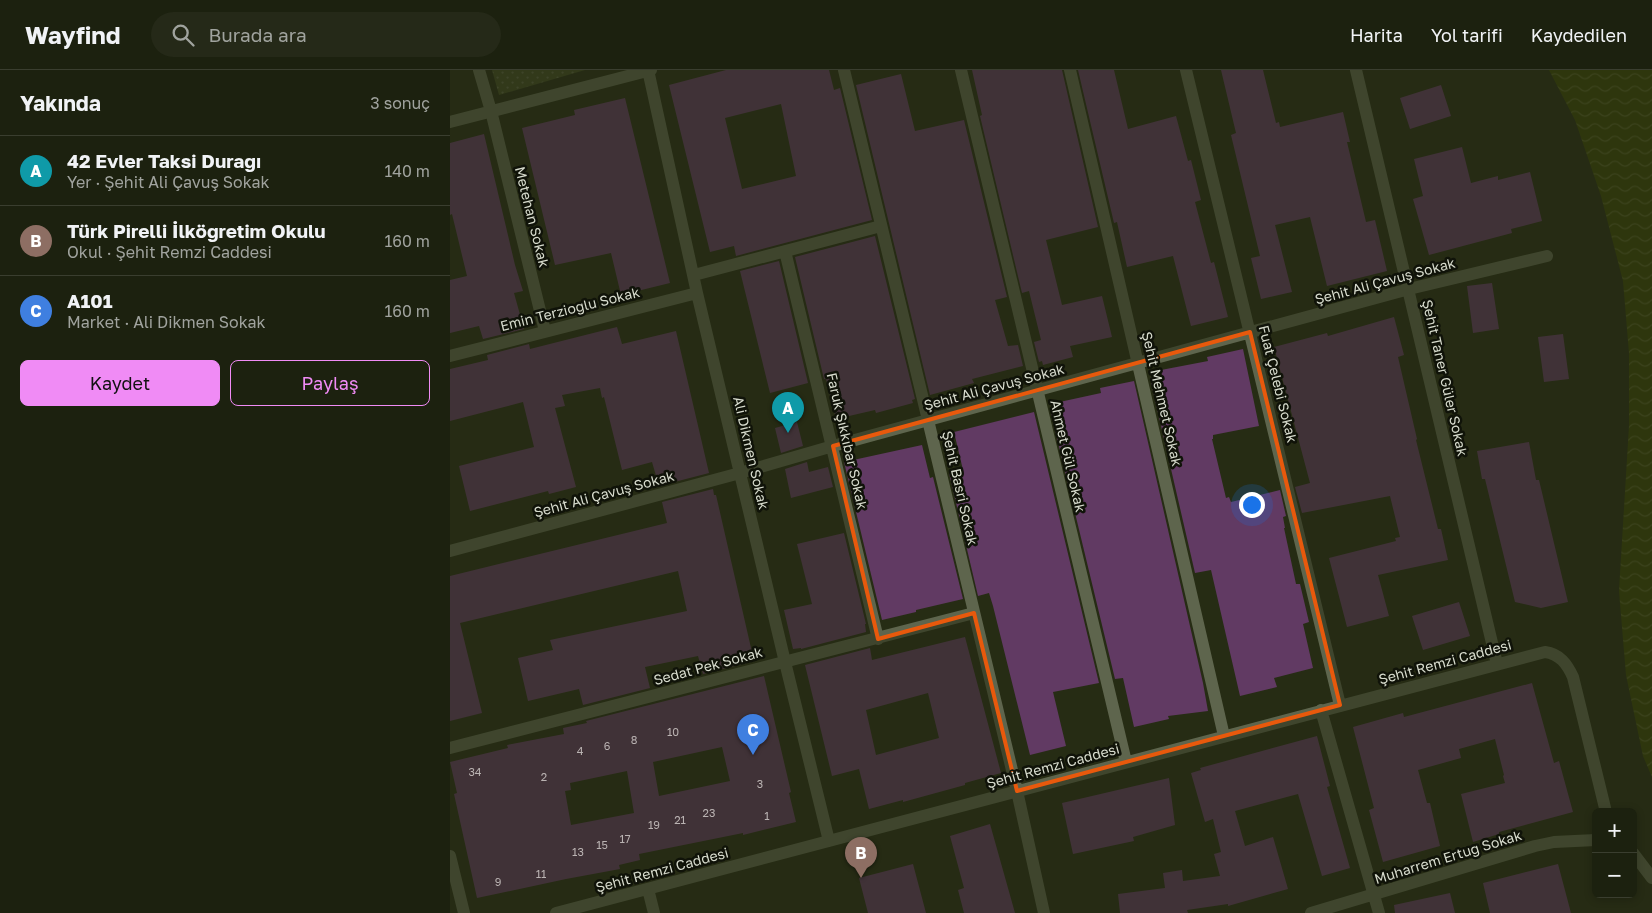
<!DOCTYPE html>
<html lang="tr">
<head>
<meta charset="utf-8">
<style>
	body { margin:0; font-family:"Golos Text",sans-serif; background:#252918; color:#f1f3f6 }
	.controls { position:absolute; right:15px; bottom:15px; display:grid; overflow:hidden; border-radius:8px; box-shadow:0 2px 8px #0003 }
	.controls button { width:45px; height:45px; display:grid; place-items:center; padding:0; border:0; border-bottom:1px solid #3a3e2f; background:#1c210f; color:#f1f3f6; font:25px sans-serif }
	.you { position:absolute; left:801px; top:434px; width:18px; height:18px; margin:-12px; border:4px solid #fff; border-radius:50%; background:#1a73e8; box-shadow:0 0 0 8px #1a73e833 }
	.badge { display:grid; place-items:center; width:32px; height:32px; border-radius:50%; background:#f08bf5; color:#fff; font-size:16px; font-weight:700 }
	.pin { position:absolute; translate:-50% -41px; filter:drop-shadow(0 1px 2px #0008) }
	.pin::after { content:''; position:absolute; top:26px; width:18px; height:15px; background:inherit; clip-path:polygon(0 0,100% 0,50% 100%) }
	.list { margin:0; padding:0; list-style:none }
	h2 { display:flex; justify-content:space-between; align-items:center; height:65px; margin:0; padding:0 20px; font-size:21px }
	h2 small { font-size:16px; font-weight:400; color:#a0a39e }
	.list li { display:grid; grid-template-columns:32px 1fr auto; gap:15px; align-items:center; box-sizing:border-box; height:70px; padding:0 20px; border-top:1px solid #3a3e2f }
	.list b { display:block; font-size:19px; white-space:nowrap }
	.list p { margin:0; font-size:16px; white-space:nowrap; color:#a0a39e }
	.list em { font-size:16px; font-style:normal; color:#a0a39e }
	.actions { display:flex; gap:10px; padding:15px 20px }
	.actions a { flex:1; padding:11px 0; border:1px solid #f08bf5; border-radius:8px; text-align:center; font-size:18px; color:#f08bf5 }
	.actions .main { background:#f08bf5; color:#111 }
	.icon { flex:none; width:28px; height:28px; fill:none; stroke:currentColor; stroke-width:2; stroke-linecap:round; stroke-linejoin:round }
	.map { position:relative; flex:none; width:1202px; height:843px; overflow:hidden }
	header { display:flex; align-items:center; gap:30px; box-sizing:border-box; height:70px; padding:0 25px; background:#1c210f; border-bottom:1px solid #3a3e2f }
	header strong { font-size:24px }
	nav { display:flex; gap:28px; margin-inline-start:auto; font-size:18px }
	.search { width:350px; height:45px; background:#252918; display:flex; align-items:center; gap:12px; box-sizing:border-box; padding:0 18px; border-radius:28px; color:#a0a39e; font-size:19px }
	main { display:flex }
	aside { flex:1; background:#1c210f }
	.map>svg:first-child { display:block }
	.grass { fill:url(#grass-dots) }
	.water { fill:url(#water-waves) }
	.building { fill:#613a63; fill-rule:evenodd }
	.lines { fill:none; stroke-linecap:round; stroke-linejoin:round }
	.minor { stroke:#5e654d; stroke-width:12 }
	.marked { fill:none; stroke:#e8590c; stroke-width:4; stroke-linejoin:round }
	.labels { text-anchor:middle; stroke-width:5; stroke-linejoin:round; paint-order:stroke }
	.number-label { font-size:11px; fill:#bab3b2 }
	.street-label { font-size:14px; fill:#d7dbcd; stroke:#101309 }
</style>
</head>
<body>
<header>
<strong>Wayfind</strong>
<div class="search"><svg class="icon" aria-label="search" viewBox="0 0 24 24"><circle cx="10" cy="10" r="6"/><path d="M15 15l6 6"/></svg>Burada ara</div>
<nav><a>Harita</a><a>Yol tarifi</a><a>Kaydedilen</a></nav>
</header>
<main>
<aside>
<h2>Yakında<small>3 sonuç</small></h2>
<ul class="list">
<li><span class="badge" style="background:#0f9aa8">A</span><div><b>42 Evler Taksi Durağı</b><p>Yer · Şehit Ali Çavuş Sokak</p></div><em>140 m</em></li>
<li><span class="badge" style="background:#8d6e63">B</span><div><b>Türk Pirelli İlköğretim Okulu</b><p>Okul · Şehit Remzi Caddesi</p></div><em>160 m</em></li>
<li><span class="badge" style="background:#3f7fe0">C</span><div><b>A101</b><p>Market · Ali Dikmen Sokak</p></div><em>160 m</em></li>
</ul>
<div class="actions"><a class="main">Kaydet</a><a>Paylaş</a></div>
</aside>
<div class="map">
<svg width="1202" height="843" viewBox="0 0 1202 843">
	<defs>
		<pattern id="grass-dots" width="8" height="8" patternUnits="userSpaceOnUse" patternTransform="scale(1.25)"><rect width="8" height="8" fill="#404923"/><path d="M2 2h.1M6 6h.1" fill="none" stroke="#5b6342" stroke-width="1.8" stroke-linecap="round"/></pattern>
		<pattern id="water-waves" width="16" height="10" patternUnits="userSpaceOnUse" patternTransform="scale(1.25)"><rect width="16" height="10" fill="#394405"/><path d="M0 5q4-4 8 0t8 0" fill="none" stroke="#555e28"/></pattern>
	</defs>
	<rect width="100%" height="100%" fill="#262c14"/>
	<!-- grass -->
	<path class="grass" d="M 42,0 L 135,0 L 49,25 Z"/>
	<!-- water -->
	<path class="water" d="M 1099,0 L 1202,0 L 1202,707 L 1193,686 L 1176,605 L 1169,521 L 1179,356 L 1179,283 L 1173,211 L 1151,126 L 1125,50 Z"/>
	<!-- building -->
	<path class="building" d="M 276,0 L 379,0 L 384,20 L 390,18 L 422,150 L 286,186 L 284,176 L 260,182 L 219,15 ZM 331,34 L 346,106 L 292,119 L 275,48 Z
		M 522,0 L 612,0 L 648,157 L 596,170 L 612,235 L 652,226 L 662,267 L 620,276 L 623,287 L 593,295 L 592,291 L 589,292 L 584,272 L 591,270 L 579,221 L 572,223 L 530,46 L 532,45 Z
		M 628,0 L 664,0 L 678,59 L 726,46 L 738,91 L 741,90 L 751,130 L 745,132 L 761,193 L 764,192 L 778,247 L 741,256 L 723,186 L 677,197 L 667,152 L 664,153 Z
		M 771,0 L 813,0 L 826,53 L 829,52 L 830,57 L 893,42 L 900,72 L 897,72 L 916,152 L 925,150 L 937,201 L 877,216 L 860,147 L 825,155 L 842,222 L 811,229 L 801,188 L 810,186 L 781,65 L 786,63 Z
		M 451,4 L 465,61 L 514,50 L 557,227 L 545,230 L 558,276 L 568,275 L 573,296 L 522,309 L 524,313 L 480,325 L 406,15 Z
		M 991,15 L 1001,46 L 960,59 L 950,28 Z
		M 175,28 L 220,213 L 171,225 L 161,183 L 105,195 L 72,58 L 125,45 L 124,40 Z
		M 34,64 L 65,195 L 73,221 L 64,223 L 74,259 L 33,269 L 29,256 L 0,263 L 0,210 L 17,206 L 2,144 L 0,145 L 0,73 Z
		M 1012,77 L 1021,113 L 1048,106 L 1048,110 L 1080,102 L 1092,151 L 1061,159 L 1062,163 L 979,185 L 963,129 L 973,126 L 964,89 Z
		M 425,166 L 465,329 L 462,330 L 463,333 L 426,343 L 425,340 L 386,349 L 376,309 L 374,309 L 345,187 Z
		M 329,191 L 358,313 L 320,323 L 290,201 Z
		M 1042,213 L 1049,259 L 1023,263 L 1017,216 Z
		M 944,247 L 954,285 L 948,287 L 967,369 L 966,370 L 988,459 L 991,459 L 998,490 L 928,505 L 939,546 L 897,557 L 879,488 L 946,471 L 945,468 L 950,467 L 940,426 L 852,443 L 845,417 L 860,413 L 824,277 L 877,263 L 878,266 Z
		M 167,257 L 172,274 L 226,261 L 259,403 L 209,416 L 202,392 L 172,400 L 154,327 L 152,328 L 150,318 L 112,325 L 115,336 L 105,338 L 126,417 L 99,424 L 98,421 L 20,441 L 9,396 L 84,377 L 73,332 L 0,351 L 0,299 L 38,290 L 37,285 L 79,274 L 80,279 Z
		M 1113,264 L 1119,309 L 1094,312 L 1088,267 Z
		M 793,279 L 809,356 L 763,365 L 763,369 L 762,369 L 776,428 L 779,427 L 781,432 L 830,420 L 836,446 L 833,447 L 835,458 L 834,458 L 846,514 L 850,514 L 859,552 L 853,554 L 863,598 L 824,608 L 827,617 L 790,626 L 761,500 L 745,503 L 700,308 L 712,305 L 711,300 L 758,291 L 757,287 Z
		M 684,311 L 753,613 L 758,641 L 718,646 L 719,649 L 684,657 L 673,608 L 665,609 L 600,339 L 606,337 L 605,333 L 651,323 L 650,318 Z
		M 584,342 L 649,613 L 603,622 L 616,676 L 580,685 L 543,536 L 539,523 L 528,526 L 499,403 L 513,400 L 504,362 Z
		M 347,352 L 353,376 L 331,383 L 325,358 Z
		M 1079,372 L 1086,410 L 1089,410 L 1118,532 L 1091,538 L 1065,532 L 1035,409 L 1032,409 L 1027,381 Z
		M 472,375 L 480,408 L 483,407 L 513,529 L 466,540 L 466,542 L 432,550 L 394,392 Z
		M 357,392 L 359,402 L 378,397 L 383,417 L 341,428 L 335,399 Z
		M 263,419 L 264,425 L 266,425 L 304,591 L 253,604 L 248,586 L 195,597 L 200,618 L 133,635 L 129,619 L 78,631 L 68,588 L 103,580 L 100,570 L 237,541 L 228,501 L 10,553 L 32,643 L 0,651 L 0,506 L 217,453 L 212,432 Z
		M 394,463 L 416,554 L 415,554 L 416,562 L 351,579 L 351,578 L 343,579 L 334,540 L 362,534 L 347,474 Z
		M 1009,532 L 1020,566 L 973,580 L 962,546 Z
		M 515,567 L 551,703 L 515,713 L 515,715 L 453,732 L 453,730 L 419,739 L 409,699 L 382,706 L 355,595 L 420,578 L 422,590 ZM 478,623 L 489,668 L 426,685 L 416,640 Z
		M 314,606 L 341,722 L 339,723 L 346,752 L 293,765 L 293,763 L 189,784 L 190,790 L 169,795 L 170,799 L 116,809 L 27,828 L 4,724 L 7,723 L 0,692 L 58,678 L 57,675 L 114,664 L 113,658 L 137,653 L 136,651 ZM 272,677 L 280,711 L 209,726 L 203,692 ZM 177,701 L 184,743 L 121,755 L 115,721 L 121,720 L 120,713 Z
		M 1082,613 L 1104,693 L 1109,691 L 1123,742 L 1049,762 L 1049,764 L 1023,772 L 1011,724 L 1055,713 L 1053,706 L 1054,705 L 1045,669 L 1009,679 L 1011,688 L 968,700 L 977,733 L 980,733 L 990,776 L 933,792 L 919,740 L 924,738 L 903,657 L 953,643 L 954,647 Z
		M 867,666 L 880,716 L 877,717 L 900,798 L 872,806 L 848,724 L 785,741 L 795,776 L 823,767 L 838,819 L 778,836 L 778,834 L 737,840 L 738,843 L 670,843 L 668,824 L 715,818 L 713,803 L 732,800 L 733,811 L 770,806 L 764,784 L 771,782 L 763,749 L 755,752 L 741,703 L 751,700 L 750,698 Z
		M 719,708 L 725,755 L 683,767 L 684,771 L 623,784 L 612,733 Z
		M 540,754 L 565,843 L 514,843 L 508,820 L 514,818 L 500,766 Z
		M 463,794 L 476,843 L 418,843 L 409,808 Z
		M 1108,794 L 1121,843 L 1040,843 L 1033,813 Z
		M 1000,823 L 1005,843 L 945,843 L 944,835 Z"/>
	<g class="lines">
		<!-- minor -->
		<path class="minor" d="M 29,0 L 41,41 L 95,261
			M 198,0 L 247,223 L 335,592 L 379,771
			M 394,0 L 567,721 L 594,843
			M 511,0 L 676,692
			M 620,0 L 774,666
			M 736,0 L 890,635
			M 906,0 L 1047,594
			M 0,52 L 201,0
			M 335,181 L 428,569
			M 244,205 L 431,156
			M 0,286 L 247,223
			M 0,481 L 290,403 L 383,376 L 959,219 L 1097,186
			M 871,640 L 929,843
			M 0,678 L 524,543
			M 1183,783 L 1202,808
			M 0,786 L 14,843
			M 198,819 L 204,843
			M 106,843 L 1095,582 C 1110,584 1117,594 1123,607 L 1156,742
			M 861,843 L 1085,776 L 1104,772 L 1146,770"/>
	</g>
	<!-- marked area -->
	<path d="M0 0H1202V843H0ZM 800,262 L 890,635 L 567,721 L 524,543 L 428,569 L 383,376 Z" fill="#262c14" fill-opacity=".55" fill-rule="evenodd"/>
	<path class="marked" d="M 800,262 L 890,635 L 567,721 L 524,543 L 428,569 L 383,376 Z"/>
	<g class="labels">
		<!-- number labels -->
		<g class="number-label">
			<text x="223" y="666">10</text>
			<text x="184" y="674">8</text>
			<text x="157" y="680">6</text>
			<text x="130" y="685">4</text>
			<text x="25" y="706">34</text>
			<text x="94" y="711">2</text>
			<text x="310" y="718">3</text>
			<text x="259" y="747">23</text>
			<text x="317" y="750">1</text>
			<text x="230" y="754">21</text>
			<text x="204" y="759">19</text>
			<text x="175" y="773">17</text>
			<text x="152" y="779">15</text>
			<text x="128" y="786">13</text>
			<text x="91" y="808">11</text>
			<text x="48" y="816">9</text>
		</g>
		<!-- street labels -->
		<g class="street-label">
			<text transform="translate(82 147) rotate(76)" y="5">Metehan Sokak</text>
			<text transform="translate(935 211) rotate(-15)" y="5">Şehit Ali Çavuş Sokak</text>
			<text transform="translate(120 239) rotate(-14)" y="5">Emin Terzioğlu Sokak</text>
			<text transform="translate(995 308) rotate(77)" y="5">Şehit Taner Güler Sokak</text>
			<text transform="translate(828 314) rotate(76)" y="5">Fuat Çelebi Sokak</text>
			<text transform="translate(544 317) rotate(-15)" y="5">Şehit Ali Çavuş Sokak</text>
			<text transform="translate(712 329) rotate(77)" y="5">Şehit Mehmet Sokak</text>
			<text transform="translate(397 371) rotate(77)" y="5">Faruk Şıkkıbar Sokak</text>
			<text transform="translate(301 383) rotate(77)" y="5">Ali Dikmen Sokak</text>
			<text transform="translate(618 386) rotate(77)" y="5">Ahmet Gül Sokak</text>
			<text transform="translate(510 418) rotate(77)" y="5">Şehit Basri Sokak</text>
			<text transform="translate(154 424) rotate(-15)" y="5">Şehit Ali Çavuş Sokak</text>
			<text transform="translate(995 592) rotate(-15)" y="5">Şehit Remzi Caddesi</text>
			<text transform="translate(258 596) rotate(-15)" y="5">Sedat Pek Sokak</text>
			<text transform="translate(603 696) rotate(-15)" y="5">Şehit Remzi Caddesi</text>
			<text transform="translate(998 787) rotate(-17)" y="5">Muharrem Ertuğ Sokak</text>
			<text transform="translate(212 800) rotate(-15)" y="5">Şehit Remzi Caddesi</text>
		</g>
	</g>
</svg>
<div class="controls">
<button>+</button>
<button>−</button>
</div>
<div class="you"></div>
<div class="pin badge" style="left:338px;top:363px;background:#0f9aa8">A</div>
<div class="pin badge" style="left:411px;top:808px;background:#8d6e63">B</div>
<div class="pin badge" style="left:303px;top:685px;background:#3f7fe0">C</div>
</div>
</main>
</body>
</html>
